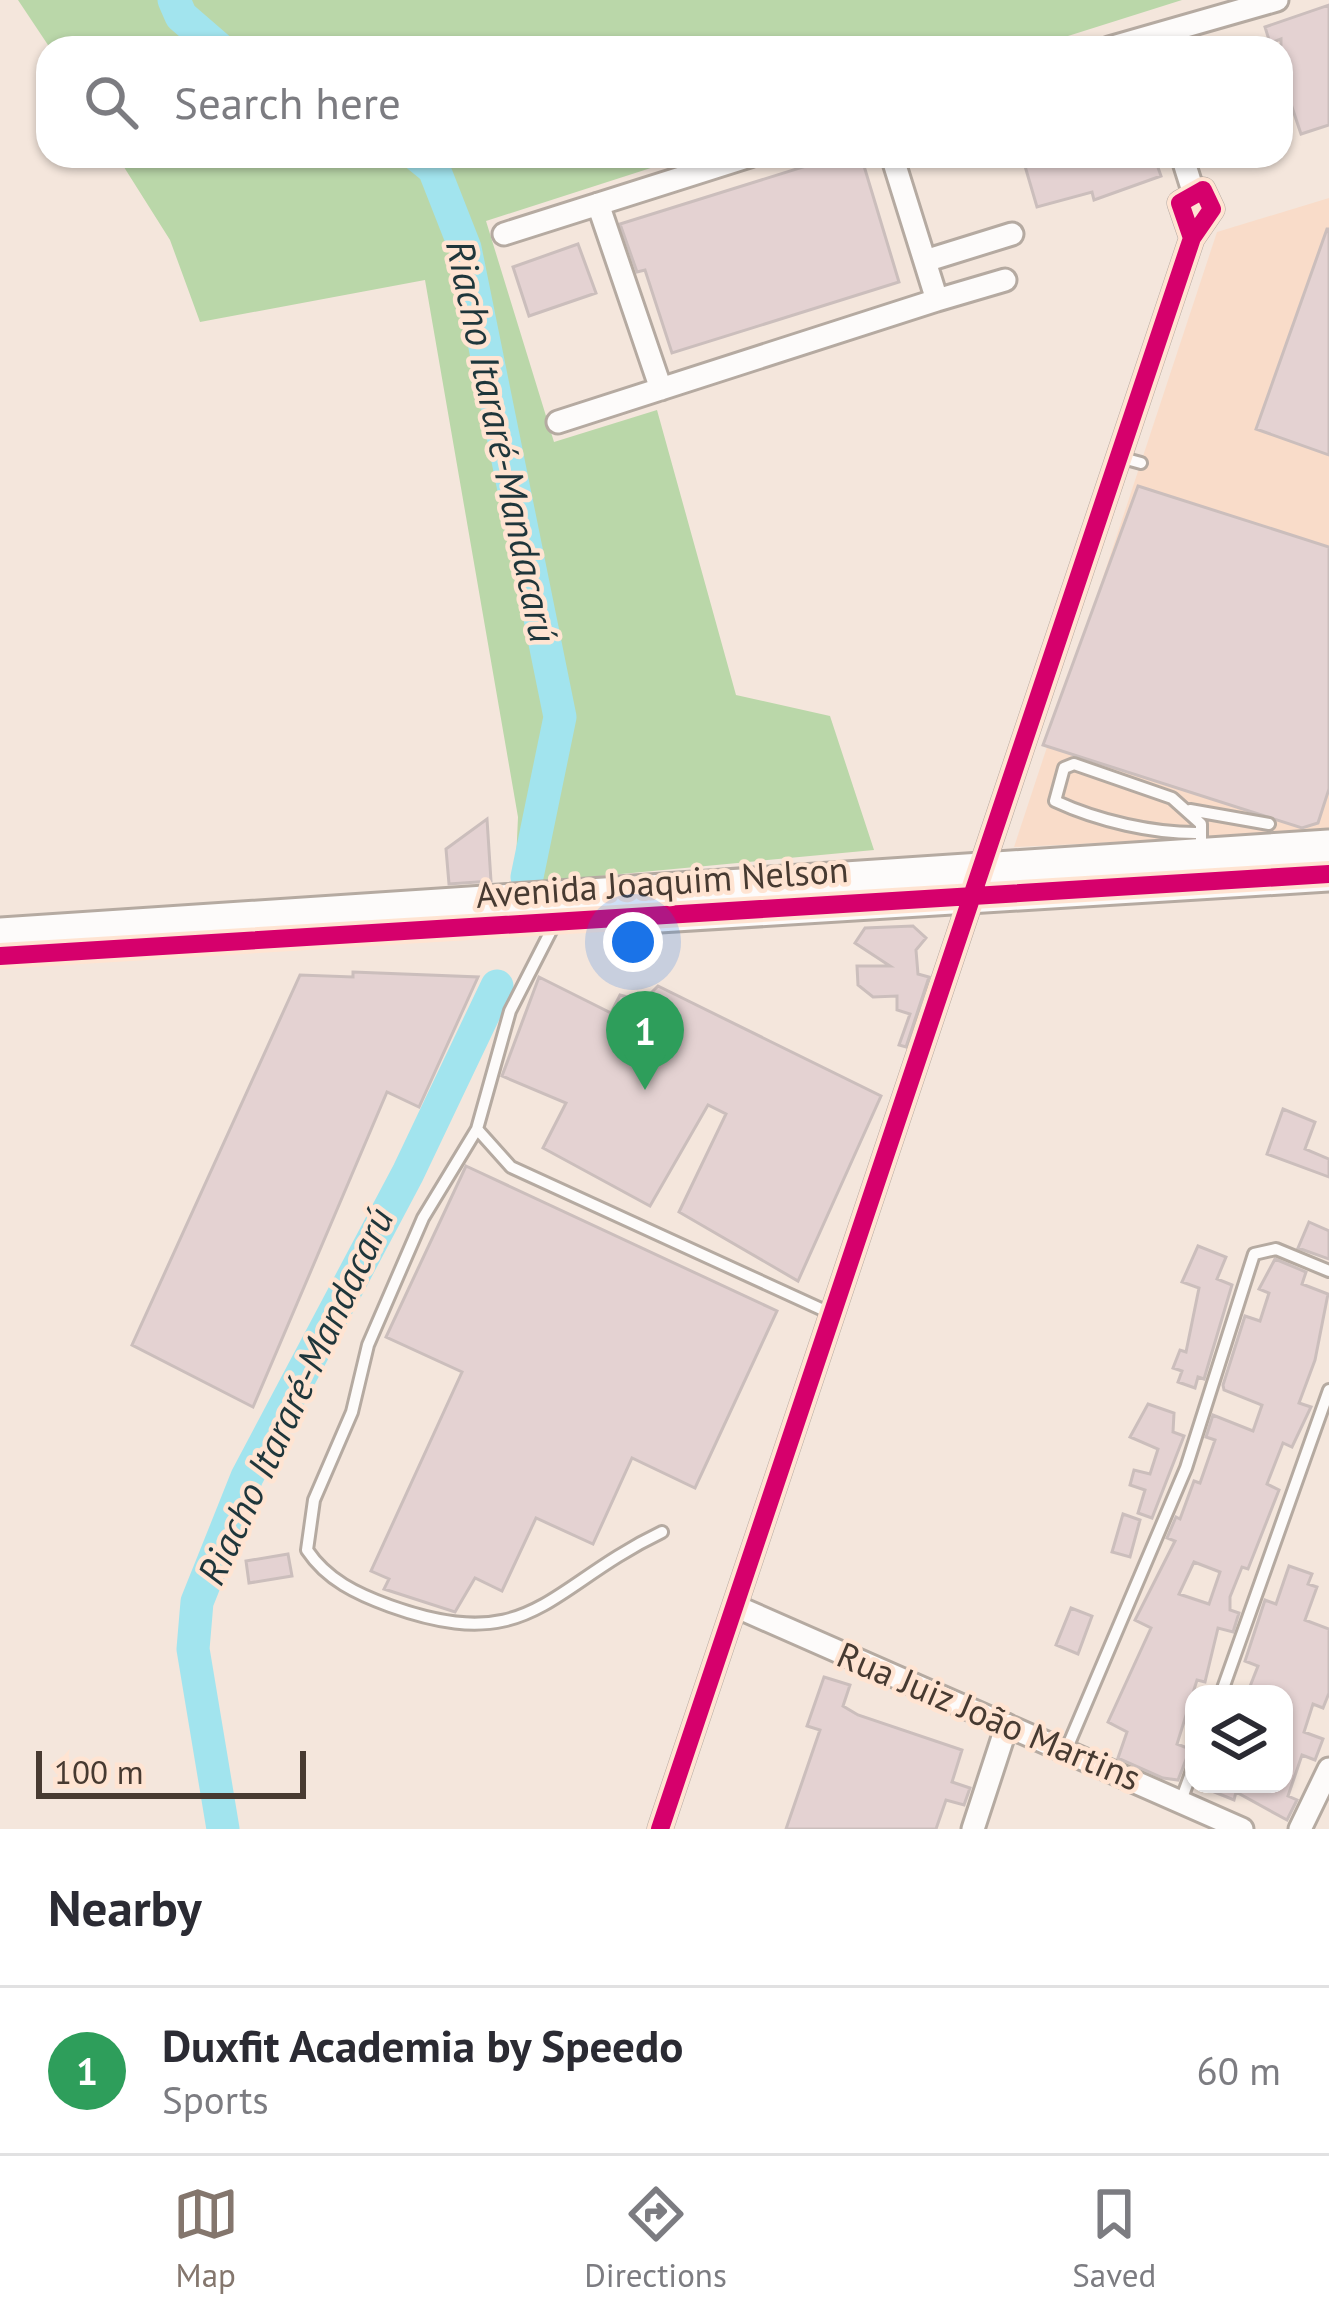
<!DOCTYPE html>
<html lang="en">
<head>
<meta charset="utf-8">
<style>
	body { margin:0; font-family:"PT Sans",sans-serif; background:#f7f7f7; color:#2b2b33 }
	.controls { position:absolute; right:36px; bottom:36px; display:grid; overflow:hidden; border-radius:24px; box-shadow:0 3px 9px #0004 }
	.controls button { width:108px; height:108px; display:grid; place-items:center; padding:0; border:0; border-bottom:3px solid #e1e1e2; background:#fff; color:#2b2b33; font:60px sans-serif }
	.scale { position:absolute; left:36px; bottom:30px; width:270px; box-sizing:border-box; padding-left:12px; border:6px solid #473a31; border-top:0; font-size:33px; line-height:42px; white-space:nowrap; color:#473a31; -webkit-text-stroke:9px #ffe4d2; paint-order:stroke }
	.you { position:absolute; left:633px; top:942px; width:42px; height:42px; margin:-30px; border:9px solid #fff; border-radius:50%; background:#1a73e8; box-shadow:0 0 0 18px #1a73e833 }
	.badge { display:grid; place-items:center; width:78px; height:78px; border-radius:50%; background:#84766d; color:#fff; font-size:39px; font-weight:700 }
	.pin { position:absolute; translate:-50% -99px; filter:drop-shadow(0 3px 6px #0008) }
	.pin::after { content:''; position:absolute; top:63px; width:42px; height:36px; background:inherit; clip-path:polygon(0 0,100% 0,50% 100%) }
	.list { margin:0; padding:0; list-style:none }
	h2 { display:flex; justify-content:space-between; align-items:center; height:156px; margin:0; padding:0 48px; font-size:51px }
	h2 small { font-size:39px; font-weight:400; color:#7c7c81 }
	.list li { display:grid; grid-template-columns:78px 1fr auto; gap:36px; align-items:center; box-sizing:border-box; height:168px; padding:0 48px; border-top:3px solid #e1e1e2 }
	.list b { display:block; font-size:45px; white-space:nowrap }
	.list p { margin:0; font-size:39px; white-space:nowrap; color:#7c7c81 }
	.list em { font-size:39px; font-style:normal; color:#7c7c81 }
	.icon { flex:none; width:66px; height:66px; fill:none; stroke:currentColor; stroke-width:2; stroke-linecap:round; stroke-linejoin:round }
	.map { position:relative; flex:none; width:1329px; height:1829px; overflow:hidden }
	.search { position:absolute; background:#fff; box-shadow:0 3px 9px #0004; left:36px; right:36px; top:36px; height:132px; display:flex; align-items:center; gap:30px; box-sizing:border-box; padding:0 42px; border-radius:36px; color:#7c7c81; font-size:45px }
	.sheet { height:324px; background:#fff }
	nav { display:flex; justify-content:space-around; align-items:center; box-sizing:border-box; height:168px; border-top:3px solid #e1e1e2; background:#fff; font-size:33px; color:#7c7c81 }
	nav a { display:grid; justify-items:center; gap:6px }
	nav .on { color:#84766d }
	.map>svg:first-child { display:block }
	.built { fill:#f9dcc9 }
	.forest { fill:#bad7a9 }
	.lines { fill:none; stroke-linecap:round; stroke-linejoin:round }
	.river { stroke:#a2e4ee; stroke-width:33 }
	.building { fill:#e4d2d2; stroke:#cbbebc; stroke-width:3; fill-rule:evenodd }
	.service-casing { stroke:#b5aaa1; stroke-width:16 }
	.minor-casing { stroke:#b5aaa1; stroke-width:27 }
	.primary-casing { stroke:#b5aaa1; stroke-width:39 }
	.service { stroke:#fdfbfa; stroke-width:10 }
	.minor { stroke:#fdfbfa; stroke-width:21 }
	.primary { stroke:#fdfbfa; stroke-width:33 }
	.cycleway-casing { stroke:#ffe4d2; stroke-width:26 }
	.cycleway { stroke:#d6006c; stroke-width:18 }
	.labels { text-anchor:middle; stroke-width:9; stroke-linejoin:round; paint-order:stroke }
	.street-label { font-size:36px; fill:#473a31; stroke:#ffe4d2 }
	.water-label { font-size:39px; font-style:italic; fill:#1f363b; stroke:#ffe4d2 }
</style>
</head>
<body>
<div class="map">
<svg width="1329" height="1829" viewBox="0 0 1329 1829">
	<rect width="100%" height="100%" fill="#f4e6dc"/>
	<!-- built -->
	<path class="built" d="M 1329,198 L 1329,832 L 1014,847 L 1217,232 Z"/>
	<!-- forest -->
	<path class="forest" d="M 18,0 L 1182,0 L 1030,48 L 50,48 Z
		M 117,156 L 688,156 L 486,221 L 554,442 L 657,410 L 736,695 L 830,716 L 874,850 L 515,884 L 518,817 L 425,280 L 200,322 L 170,240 Z"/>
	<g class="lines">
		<!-- river -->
		<path class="river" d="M 174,0 L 181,16 L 218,48
			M 418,156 L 434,169 L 465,248 L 560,717 L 527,877
			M 223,1829 L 193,1649 L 197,1602 L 247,1477 L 408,1173 L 497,986"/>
	</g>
	<!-- building -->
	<path class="building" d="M 1329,5 L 1329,125 L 1301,134 L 1281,74 L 1281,39 L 1270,43 L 1265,27 Z
		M 838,156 L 861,156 L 899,282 L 672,353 L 645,270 L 637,272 L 620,224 Z
		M 1022,156 L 1154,156 L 1161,176 L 1094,200 L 1092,192 L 1037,207 Z
		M 1327,229 L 1329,229 L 1329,455 L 1256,429 Z
		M 578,244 L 596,293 L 529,316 L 513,267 Z
		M 1138,486 L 1329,547 L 1329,789 L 1318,823 L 1302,828 L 1043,745 Z
		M 487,819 L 491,881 L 449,884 L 446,849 Z
		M 913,926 L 926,938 L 916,950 L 918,974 L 929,977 L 906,1047 L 899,1045 L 910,1014 L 897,1010 L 897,996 L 873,997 L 858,985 L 857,966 L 890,966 L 855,943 L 865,928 Z
		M 353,972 L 478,977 L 419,1107 L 387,1092 L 253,1407 L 132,1345 L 300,975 L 353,977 Z
		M 539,977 L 611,1013 L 620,995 L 643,1001 L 658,986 L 881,1096 L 798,1281 L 679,1212 L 726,1114 L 708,1105 L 650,1206 L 543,1148 L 566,1103 L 502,1076 Z
		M 1283,1109 L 1315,1122 L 1305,1149 L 1329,1159 L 1329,1177 L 1267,1154 Z
		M 466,1166 L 777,1311 L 695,1488 L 632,1458 L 593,1544 L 536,1518 L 502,1591 L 475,1578 L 455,1612 L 384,1589 L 389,1579 L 371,1571 L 462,1372 L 386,1337 Z
		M 1309,1222 L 1329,1231 L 1329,1259 L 1298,1248 Z
		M 1198,1246 L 1226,1257 L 1217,1279 L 1232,1285 L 1204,1379 L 1198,1377 L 1195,1388 L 1178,1382 L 1182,1371 L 1173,1368 L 1180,1350 L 1186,1352 L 1199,1288 L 1182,1282 Z
		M 1275,1259 L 1306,1272 L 1302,1284 L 1328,1294 L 1315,1360 L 1299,1403 L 1311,1407 L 1292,1447 L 1283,1443 L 1267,1484 L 1279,1490 L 1248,1569 L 1242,1567 L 1230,1597 L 1230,1610 L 1239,1613 L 1233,1632 L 1218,1628 L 1205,1682 L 1197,1680 L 1177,1744 L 1190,1749 L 1178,1780 L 1163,1778 L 1118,1758 L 1127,1732 L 1108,1722 L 1151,1628 L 1135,1620 L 1175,1541 L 1167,1538 L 1176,1517 L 1180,1519 L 1194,1481 L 1200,1483 L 1215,1440 L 1206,1437 L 1213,1415 L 1253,1431 L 1262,1405 L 1224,1390 L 1223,1385 L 1245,1316 L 1260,1321 L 1269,1293 L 1259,1289 ZM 1194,1562 L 1220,1572 L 1209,1604 L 1179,1594 Z
		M 1148,1404 L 1174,1413 L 1173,1432 L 1184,1436 L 1152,1518 L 1138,1513 L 1145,1490 L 1130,1485 L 1134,1470 L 1150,1474 L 1158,1449 L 1130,1437 Z
		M 1123,1514 L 1140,1520 L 1130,1557 L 1112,1552 Z
		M 288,1554 L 292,1576 L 249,1583 L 246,1561 Z
		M 1289,1566 L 1312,1574 L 1308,1584 L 1317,1587 L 1305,1620 L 1329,1629 L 1329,1693 L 1323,1708 L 1313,1704 L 1304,1732 L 1323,1739 L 1315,1760 L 1302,1755 L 1288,1796 L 1297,1800 L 1287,1820 L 1236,1792 L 1234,1800 L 1197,1785 L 1284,1784 L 1284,1694 L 1247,1694 L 1258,1666 L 1245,1661 L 1265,1600 L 1276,1604 Z
		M 1071,1608 L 1092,1616 L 1078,1654 L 1056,1645 Z
		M 824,1677 L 850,1685 L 843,1706 L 858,1715 L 962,1750 L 952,1782 L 970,1788 L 964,1805 L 946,1800 L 936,1829 L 786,1829 L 820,1730 L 807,1726 Z"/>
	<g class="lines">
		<!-- service casing -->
		<g class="service-casing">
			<path id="service" d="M 1119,457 L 1141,463
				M 1190,810 L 1269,824
				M 1201,853 L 1201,824 L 1172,798 L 1074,764 L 1064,768 L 1055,801 C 1098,821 1154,834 1201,833
				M 556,921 L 510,1011 L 477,1129 L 511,1167 L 832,1314
				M 477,1129 L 423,1218 L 368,1345 L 352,1412 L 314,1500 L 307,1550 C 327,1580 357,1594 390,1606 C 532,1657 547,1587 662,1532
				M 1221,1694 L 1329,1390
				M 1067,1748 L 1186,1468 L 1254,1254 L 1276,1249 L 1329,1271
				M 1182,1798 L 1194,1765"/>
		</g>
		<!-- minor casing -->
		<g class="minor-casing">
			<path id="minor" d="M 1109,48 L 1277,0
				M 1182,156 L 1193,191
				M 598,204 L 661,389
				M 504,234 L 750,156
				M 925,261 L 1012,234
				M 937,300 L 1005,280
				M 558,422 L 937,300 L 892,156
				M 735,1606 L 1242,1829
				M 660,1829 L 1192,238 L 1212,209 L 1203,190 L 1180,203 L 1192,238
				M 973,1829 L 1007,1725
				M 1300,1829 L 1329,1769"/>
		</g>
		<!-- primary casing -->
		<g class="primary-casing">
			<path id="primary" d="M 643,916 L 1329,874
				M 0,935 L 1329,847"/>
		</g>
		<!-- service -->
		<use href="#service" class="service"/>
		<!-- minor -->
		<use href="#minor" class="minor"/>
		<!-- primary -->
		<use href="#primary" class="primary"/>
		<!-- cycleway casing -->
		<g class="cycleway-casing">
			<path id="cycleway" d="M 0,956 L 1329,874
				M 660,1829 L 1192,238 L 1212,209 L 1203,190 L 1180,203 L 1192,238"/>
		</g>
		<!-- cycleway -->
		<use href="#cycleway" class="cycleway"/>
	</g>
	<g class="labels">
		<!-- street labels -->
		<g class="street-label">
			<text transform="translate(662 882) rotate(-4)" y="13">Avenida Joaquim Nelson</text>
			<text transform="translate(989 1716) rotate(23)" y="13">Rua Juiz João Martins</text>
		</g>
		<!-- water labels -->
		<g class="water-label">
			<text transform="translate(502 441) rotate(78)" y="14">Riacho Itararé-Mandacarú</text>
			<text transform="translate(295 1396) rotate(-65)" y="14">Riacho Itararé-Mandacarú</text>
		</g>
	</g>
</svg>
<div class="controls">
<button><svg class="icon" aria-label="layers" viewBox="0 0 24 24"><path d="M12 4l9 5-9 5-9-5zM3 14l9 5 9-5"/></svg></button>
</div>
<div class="scale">100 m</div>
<div class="you"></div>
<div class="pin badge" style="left:645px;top:1090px;background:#2e9e5b">1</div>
<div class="search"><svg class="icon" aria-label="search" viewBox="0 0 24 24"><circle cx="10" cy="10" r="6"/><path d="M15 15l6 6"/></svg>Search here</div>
</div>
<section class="sheet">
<h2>Nearby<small></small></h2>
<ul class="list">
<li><span class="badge" style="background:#2e9e5b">1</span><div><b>Duxfit Academia by Speedo</b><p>Sports</p></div><em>60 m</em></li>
</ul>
</section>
<nav>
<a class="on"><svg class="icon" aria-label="map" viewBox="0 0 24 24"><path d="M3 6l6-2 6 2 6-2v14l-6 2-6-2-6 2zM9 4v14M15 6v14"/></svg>Map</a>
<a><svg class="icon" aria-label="directions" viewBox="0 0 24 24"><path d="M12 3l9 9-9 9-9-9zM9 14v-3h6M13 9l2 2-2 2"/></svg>Directions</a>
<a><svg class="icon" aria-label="saved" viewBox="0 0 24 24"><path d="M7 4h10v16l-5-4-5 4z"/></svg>Saved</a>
</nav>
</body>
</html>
